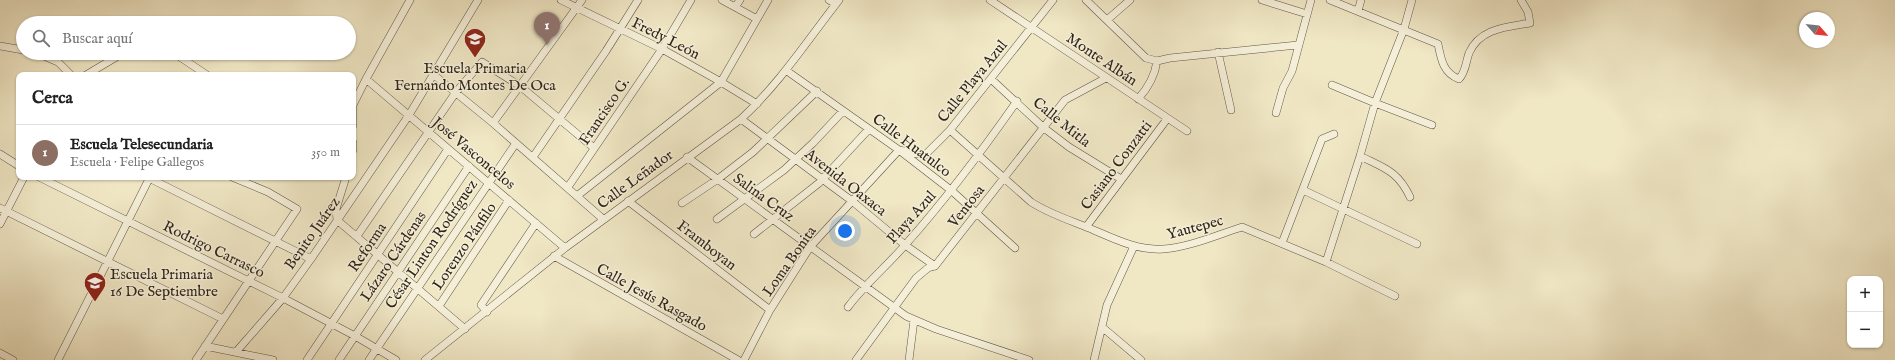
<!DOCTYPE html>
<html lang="es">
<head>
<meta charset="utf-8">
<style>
	body { margin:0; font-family:"IM FELL English",serif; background:#f6f6f6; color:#202124 }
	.controls { position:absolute; right:12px; bottom:12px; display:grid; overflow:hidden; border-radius:8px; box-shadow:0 1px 3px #0004 }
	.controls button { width:36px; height:36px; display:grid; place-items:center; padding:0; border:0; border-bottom:1px solid #e0e0e0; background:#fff; color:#202124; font:20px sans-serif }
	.compass { position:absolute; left:1799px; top:12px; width:36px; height:36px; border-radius:50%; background:#fff; box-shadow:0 1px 3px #0004; rotate:118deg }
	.you { position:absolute; left:845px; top:231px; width:14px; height:14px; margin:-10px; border:3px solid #fff; border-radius:50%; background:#1a73e8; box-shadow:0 0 0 6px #1a73e833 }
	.badge { display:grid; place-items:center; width:26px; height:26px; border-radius:50%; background:#0f766e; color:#fff; font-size:13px; font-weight:700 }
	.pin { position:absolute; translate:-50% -33px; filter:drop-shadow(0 1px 2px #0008) }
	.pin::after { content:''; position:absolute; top:21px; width:14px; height:12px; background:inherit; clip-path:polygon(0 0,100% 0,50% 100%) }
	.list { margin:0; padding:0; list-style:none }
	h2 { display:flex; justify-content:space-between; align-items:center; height:52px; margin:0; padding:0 16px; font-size:17px }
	h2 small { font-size:13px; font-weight:400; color:#757577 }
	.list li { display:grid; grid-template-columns:26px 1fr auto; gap:12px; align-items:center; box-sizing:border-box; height:56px; padding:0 16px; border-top:1px solid #e0e0e0 }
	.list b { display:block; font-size:15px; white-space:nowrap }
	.list p { margin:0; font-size:13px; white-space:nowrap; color:#757577 }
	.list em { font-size:13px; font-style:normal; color:#757577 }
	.icon { flex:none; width:22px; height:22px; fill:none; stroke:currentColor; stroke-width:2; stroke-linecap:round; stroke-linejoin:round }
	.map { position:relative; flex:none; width:1895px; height:360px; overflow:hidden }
	.search { position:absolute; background:#fff; box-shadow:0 1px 3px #0004; left:16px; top:16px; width:340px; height:44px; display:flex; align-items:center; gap:10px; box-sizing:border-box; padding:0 14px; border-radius:22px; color:#757577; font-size:15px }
	.panel { position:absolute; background:#fff; box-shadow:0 1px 3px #0004; left:16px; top:72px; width:340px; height:108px; border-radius:8px }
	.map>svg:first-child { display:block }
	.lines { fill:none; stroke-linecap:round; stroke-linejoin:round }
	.minor-casing { stroke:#5f5643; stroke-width:8 }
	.minor { stroke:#f5efd9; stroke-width:7 }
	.labels { text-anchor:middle; stroke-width:3; stroke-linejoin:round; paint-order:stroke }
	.street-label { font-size:15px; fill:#2f2518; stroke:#f5efd9 }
	.poi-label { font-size:15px; fill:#2f2518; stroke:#f5efd9 }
</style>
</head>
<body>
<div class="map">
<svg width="1895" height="360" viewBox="0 0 1895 360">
	<rect width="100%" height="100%" fill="#f0e7c5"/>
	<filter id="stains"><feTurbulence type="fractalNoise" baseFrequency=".005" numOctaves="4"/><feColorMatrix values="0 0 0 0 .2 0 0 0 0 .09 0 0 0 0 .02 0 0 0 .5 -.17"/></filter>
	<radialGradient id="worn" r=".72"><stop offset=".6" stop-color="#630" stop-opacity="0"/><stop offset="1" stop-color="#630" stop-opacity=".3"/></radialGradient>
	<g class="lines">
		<!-- minor casing -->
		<g class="minor-casing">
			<path id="minor" d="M 561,0 L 662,49 L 721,82 L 757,104
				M 722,0 L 757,19
				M 829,0 L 836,4
				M 990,0 L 1187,131
				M 1086,0 L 1146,58 L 1157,61 L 1170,58 L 1298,45
				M 1262,0 L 1307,14
				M 1330,0 L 1438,44 C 1441,59 1443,73 1459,79 C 1466,72 1466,61 1469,53 C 1480,28 1507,27 1530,23 L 1528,12 L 1521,0
				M 735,7 L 740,0
				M 1358,11 L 1361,0
				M 1107,20 L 1130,0
				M 0,46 L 23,50
				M 1218,52 L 1231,110
				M 37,53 L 58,62 L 71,75
				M 174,53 L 207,75
				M 787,71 L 899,150 L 952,191 L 1015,248
				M 86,75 L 123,53
				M 434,75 L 493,123 L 603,219
				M 366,79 L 565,248
				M 991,79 L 1044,128 L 1069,147 L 1121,179
				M 1332,85 L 1375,103 L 1432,125
				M 1138,99 C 1148,88 1155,76 1157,61
				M 1276,113 L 1283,88 L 1292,71 L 1311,0
				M 741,119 L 852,201 L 905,245 L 935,266
				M 493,123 L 582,0
				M 353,125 L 353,105 L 366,79 L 410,0
				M 950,130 L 1031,202 C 1048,213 1066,219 1084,226 C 1109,236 1135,251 1163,249 C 1190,247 1217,235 1242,227 L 1326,262 L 1395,296
				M 353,143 L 353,150
				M 0,154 L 19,166
				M 1360,156 C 1384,168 1398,171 1410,197
				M 533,157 L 606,51 L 638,0
				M 687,157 L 906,316 L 936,329 L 1029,360
				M 39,177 L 283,298 L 355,336 L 396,360
				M 147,177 L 311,259
				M 568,187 L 662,49 L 691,0
				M 1303,190 L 1417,244
				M 577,196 L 721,82 L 768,0
				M 628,201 L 770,310
				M 682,203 L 718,179 L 753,152 L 817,91
				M 0,208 L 223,319
				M 717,219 L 784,170 L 813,143 L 843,111
				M 337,220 L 465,329
				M 337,220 L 336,209 L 346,177
				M 0,224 L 24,177
				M 1086,227 L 1167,119
				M 754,234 L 819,183 L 869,129
				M 357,236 L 456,92 L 482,62 L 520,86 L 594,148
				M 1282,243 L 1322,139 L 1334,134
				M 554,256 L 738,360
				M 1326,262 L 1360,156 L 1375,103 L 1404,29 L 1412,0
				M 439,306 L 509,200
				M 848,307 C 865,284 887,266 906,244 C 946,199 982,151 1017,101
				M 487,312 L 481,305 L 536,223
				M 1102,327 L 1141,360
				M 205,346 L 273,360
				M 236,352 L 283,298 L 311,259 L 409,115 L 478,0
				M 0,353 L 13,360
				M 58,360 L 150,177
				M 196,360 L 297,209 L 268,192 L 232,177
				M 307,360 L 448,149
				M 339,360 L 469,166
				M 369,360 L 516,143
				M 425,360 L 565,248 L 741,119 C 780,83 807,41 839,0
				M 744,360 L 770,310 L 810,247 L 899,150 L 925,155 L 950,130 L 1053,0
				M 856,360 L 916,278 L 928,268 L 935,266 L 1065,100 L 1106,78
				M 909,360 L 914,320
				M 1094,360 L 1107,305 L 1134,246"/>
		</g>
		<!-- minor -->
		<use href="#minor" class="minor"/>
	</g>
	<!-- icons -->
	<defs>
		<g id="school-pin" transform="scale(1.15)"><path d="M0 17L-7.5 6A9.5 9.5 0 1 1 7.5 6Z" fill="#8f2418" stroke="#f5efd9"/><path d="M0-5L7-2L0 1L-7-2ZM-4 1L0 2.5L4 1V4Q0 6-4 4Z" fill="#fff"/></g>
	</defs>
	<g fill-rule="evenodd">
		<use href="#school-pin" x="475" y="39"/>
		<use href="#school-pin" x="95" y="283"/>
	</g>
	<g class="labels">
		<!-- street labels -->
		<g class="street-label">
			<text transform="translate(666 38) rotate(27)" y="5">Fredy León</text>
			<text transform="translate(1102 59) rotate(34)" y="5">Monte Albán</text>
			<text transform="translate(972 81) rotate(-51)" y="5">Calle Playa Azul</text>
			<text transform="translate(604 111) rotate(-56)" y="5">Francisco G.</text>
			<text transform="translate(1062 122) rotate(39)" y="5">Calle Mitla</text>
			<text transform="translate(912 145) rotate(37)" y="5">Calle Huatulco</text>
			<text transform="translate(474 153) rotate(40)" y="5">José Vasconcelos</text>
			<text transform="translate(1116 165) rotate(-53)" y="5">Casiano Conzatti</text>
			<text transform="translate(635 179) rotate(-36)" y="5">Calle Leñador</text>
			<text transform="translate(846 182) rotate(38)" y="5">Avenida Oaxaca</text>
			<text transform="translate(764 197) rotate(36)" y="5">Salina Cruz</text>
			<text transform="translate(966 206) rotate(-52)" y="5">Ventosa</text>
			<text transform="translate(911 217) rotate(-48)" y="5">Playa Azul</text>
			<text transform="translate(1195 227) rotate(-15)" y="5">Yautepec</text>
			<text transform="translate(312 233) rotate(-55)" y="5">Benito Juárez</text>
			<text transform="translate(431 244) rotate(-56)" y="5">César Linton Rodríguez</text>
			<text transform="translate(707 245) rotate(38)" y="5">Framboyan</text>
			<text transform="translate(464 246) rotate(-56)" y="5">Lorenzo Pánfilo</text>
			<text transform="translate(367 247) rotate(-56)" y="5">Reforma</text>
			<text transform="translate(214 249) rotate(26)" y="5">Rodrigo Carrasco</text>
			<text transform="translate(393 256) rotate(-56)" y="5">Lázaro Cárdenas</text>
			<text transform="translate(789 261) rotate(-55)" y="5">Loma Bonita</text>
			<text transform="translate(652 297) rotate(29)" y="5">Calle Jesús Rasgado</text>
		</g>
		<!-- poi labels -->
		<g class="poi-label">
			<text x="475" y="73">Escuela Primaria<tspan x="475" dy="17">Fernando Montes De Oca</tspan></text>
			<text x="110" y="279" text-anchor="start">Escuela Primaria<tspan x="110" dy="17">16 De Septiembre</tspan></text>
		</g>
	</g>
	<rect width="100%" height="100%" filter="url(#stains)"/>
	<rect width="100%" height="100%" fill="url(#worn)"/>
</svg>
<div class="controls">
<button>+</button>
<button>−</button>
</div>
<svg class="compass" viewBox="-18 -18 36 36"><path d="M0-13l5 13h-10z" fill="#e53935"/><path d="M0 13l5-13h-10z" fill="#757577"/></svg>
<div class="you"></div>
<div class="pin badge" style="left:547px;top:45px;background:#8d6e63">1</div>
<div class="search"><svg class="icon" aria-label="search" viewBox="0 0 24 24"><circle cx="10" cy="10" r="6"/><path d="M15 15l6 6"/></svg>Buscar aquí</div>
<section class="panel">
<h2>Cerca<small></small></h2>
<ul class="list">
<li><span class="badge" style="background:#8d6e63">1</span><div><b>Escuela Telesecundaria</b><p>Escuela · Felipe Gallegos</p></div><em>350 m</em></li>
</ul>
</section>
</div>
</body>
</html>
